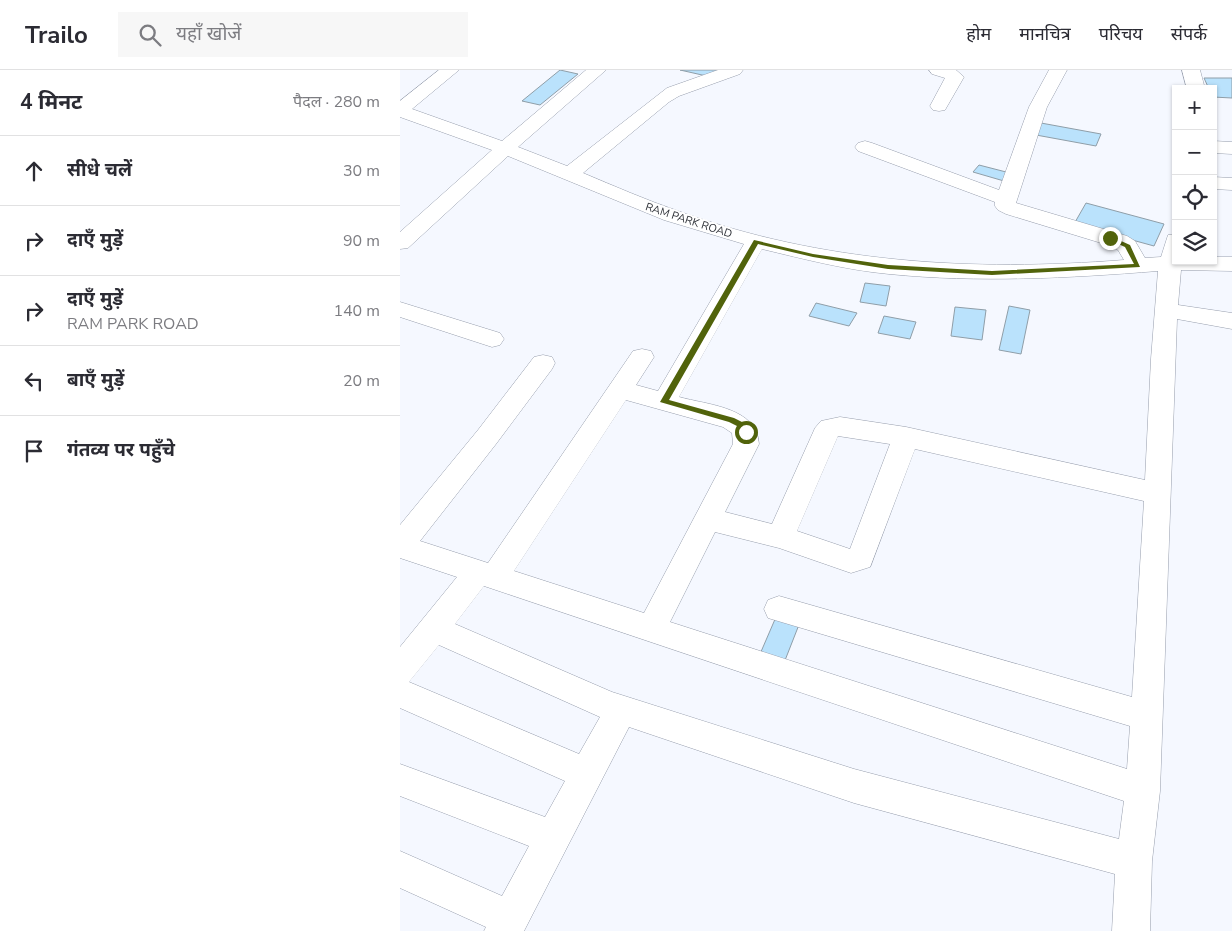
<!DOCTYPE html>
<html lang="hi">
<head>
<meta charset="utf-8">
<style>
	body { margin:0; font-family:"Nunito Sans","Noto Sans Devanagari",sans-serif; background:#f7f7f7; color:#2b2b33 }
	.controls { position:absolute; right:15px; top:15px; display:grid; overflow:hidden; border-radius:0px; box-shadow:0 1px 4px #0004 }
	.controls button { width:45px; height:45px; display:grid; place-items:center; padding:0; border:0; border-bottom:1px solid #e1e1e2; background:#fff; color:#2b2b33; font:25px sans-serif }
	.stop { position:absolute; width:15px; height:15px; margin:-11px; border:4px solid #51630b; border-radius:50%; background:#fff }
	.stop.end { background:#51630b; border-color:#fff; box-shadow:0 1px 5px #0008 }
	.list { margin:0; padding:0; list-style:none }
	h2 { display:flex; justify-content:space-between; align-items:center; height:65px; margin:0; padding:0 20px; font-size:21px }
	h2 small { font-size:16px; font-weight:400; color:#7c7c81 }
	.list li { display:grid; grid-template-columns:32px 1fr auto; gap:15px; align-items:center; box-sizing:border-box; height:70px; padding:0 20px; border-top:1px solid #e1e1e2 }
	.list b { display:block; font-size:19px; white-space:nowrap }
	.list p { margin:0; font-size:16px; white-space:nowrap; color:#7c7c81 }
	.list em { font-size:16px; font-style:normal; color:#7c7c81 }
	.icon { flex:none; width:28px; height:28px; fill:none; stroke:currentColor; stroke-width:2; stroke-linecap:round; stroke-linejoin:round }
	.map { position:relative; flex:none; width:832px; height:861px; overflow:hidden }
	header { display:flex; align-items:center; gap:30px; box-sizing:border-box; height:70px; padding:0 25px; background:#fff; border-bottom:1px solid #e1e1e2 }
	header strong { font-size:24px }
	nav { display:flex; gap:28px; margin-inline-start:auto; font-size:18px }
	.search { width:350px; height:45px; background:#f7f7f7; display:flex; align-items:center; gap:12px; box-sizing:border-box; padding:0 18px; border-radius:0px; color:#7c7c81; font-size:19px }
	main { display:flex }
	aside { flex:1; background:#fff }
	.map>svg:first-child { display:block }
	.building { fill:#bae2fc; stroke:#8f9ea8 }
	.lines { fill:none; stroke-linecap:round; stroke-linejoin:round }
	.minor-casing { stroke:#979ead; stroke-width:1 }
	.minor { fill:#fff; fill-rule:evenodd }
	.route { fill:#51630b }
	.labels { text-anchor:middle; stroke-width:4; stroke-linejoin:round; paint-order:stroke }
	.far-street-label { font-size:11px; fill:#2e3137; stroke:#fff }
</style>
</head>
<body>
<header>
<strong>Trailo</strong>
<div class="search"><svg class="icon" aria-label="search" viewBox="0 0 24 24"><circle cx="10" cy="10" r="6"/><path d="M15 15l6 6"/></svg>यहाँ खोजें</div>
<nav><a>होम</a><a>मानचित्र</a><a>परिचय</a><a>संपर्क</a></nav>
</header>
<main>
<aside>
<h2>4 मिनट<small>पैदल · 280 m</small></h2>
<ul class="list">
<li><svg class="icon" aria-label="ahead" viewBox="0 0 24 24"><path d="M12 20V5M6 11l6-6 6 6"/></svg><div><b>सीधे चलें</b></div><em>30 m</em></li>
<li><svg class="icon" aria-label="right" viewBox="0 0 24 24"><path d="M7 20v-9h11M14 6l5 5-5 5"/></svg><div><b>दाएँ मुड़ें</b></div><em>90 m</em></li>
<li><svg class="icon" aria-label="right" viewBox="0 0 24 24"><path d="M7 20v-9h11M14 6l5 5-5 5"/></svg><div><b>दाएँ मुड़ें</b><p>RAM PARK ROAD</p></div><em>140 m</em></li>
<li><svg class="icon" aria-label="left" viewBox="0 0 24 24"><path d="M17 20v-9H6M10 6l-5 5 5 5"/></svg><div><b>बाएँ मुड़ें</b></div><em>20 m</em></li>
<li><svg class="icon" aria-label="arrive" viewBox="0 0 24 24"><path d="M6 21V4h12l-3 4 3 4H6"/></svg><div><b>गंतव्य पर पहुँचे</b></div></li>
</ul>
</aside>
<div class="map">
<svg width="832" height="861" viewBox="0 0 832 861">
	<rect width="100%" height="100%" fill="#f5f8ff"/>
	<!-- building -->
	<path class="building" d="M 160,0 L 178,4 L 140,35 L 122,31 Z
		M 280,0 L 318,0 L 311,7 Z
		M 804,8 L 832,8 L 832,28 L 813,27 L 813,19 L 809,19 Z
		M 641,53 L 701,64 L 696,76 L 636,65 Z
		M 579,95 L 610,103 L 604,111 L 573,102 Z
		M 686,133 L 764,154 L 754,176 L 674,154 Z
		M 465,213 L 490,216 L 486,236 L 460,232 Z
		M 416,233 L 457,243 L 449,256 L 409,246 Z
		M 609,236 L 630,240 L 621,284 L 599,280 Z
		M 555,237 L 586,240 L 582,270 L 551,266 Z
		M 484,246 L 516,252 L 510,269 L 478,263 Z
		M 379,540 L 402,547 L 382,598 L 357,591 Z"/>
	<g class="lines">
		<!-- minor casing -->
		<g class="minor-casing">
			<path id="minor" d="M 39,0 L 59,0 L 12,39 L 102,71 L 186,0 L 206,0 L 118,77 L 167,96 L 267,18 L 318,0 L 343,0 L 340,4 L 279,26 L 269,32 L 183,103 C 214,116 246,130 278,141 C 422,193 572,202 724,190 L 718,180 L 711,176 L 606,144 L 598,140 L 595,136 L 595,132 L 458,81 L 455,77 L 458,73 L 465,71 L 472,73 L 599,120 L 629,37 L 649,0 L 667,0 L 647,37 L 616,133 L 727,166 L 735,171 L 745,188 L 761,187 L 768,165 L 776,164 L 776,191 L 813,191 L 813,187 L 832,187 L 832,201 L 781,200 L 778,235 L 832,243 L 832,259 L 777,249 L 760,721 L 752,791 L 750,861 L 712,861 L 715,804 L 454,733 L 229,657 L 124,861 L 84,861 L 86,857 L 0,818 L 0,781 L 102,826 L 129,776 L 0,726 L 0,694 L 145,747 L 165,711 L 0,638 L 0,577 L 57,507 L 0,488 L 0,455 L 78,360 L 134,287 L 143,285 L 152,287 L 155,293 L 152,299 L 96,374 L 20,471 L 88,493 L 233,281 L 242,279 L 251,281 L 254,287 L 236,315 L 258,321 L 344,174 L 264,150 L 108,86 L 8,178 L 0,179 L 0,162 L 92,80 L 0,47 L 0,31 ZM 362,179 C 404,189 446,200 489,204 C 579,213 669,208 758,201 L 751,289 L 745,410 L 506,357 L 440,347 L 421,351 L 415,358 L 372,454 L 325,442 L 359,374 C 357,337 308,335 279,327 ZM 226,330 L 323,357 L 332,363 L 333,374 L 244,543 L 114,501 ZM 438,366 L 490,374 L 450,479 L 397,461 ZM 515,379 L 744,431 L 732,627 L 379,526 L 368,530 L 364,539 L 368,548 L 730,656 L 727,699 L 270,552 L 315,462 L 379,478 L 451,503 L 470,497 ZM 84,516 L 724,731 L 719,769 L 454,699 L 212,622 L 55,554 ZM 39,575 L 200,647 L 179,684 L 9,612 Z
				M 529,0 L 556,0 L 564,7 L 545,40 L 539,41 L 533,40 L 530,36 L 545,8 L 532,4 Z
				M 782,0 L 800,0 L 805,19 L 787,19 Z
				M 813,71 L 832,72 L 832,84 L 813,83 Z
				M 813,107 L 832,108 L 832,120 L 813,119 Z
				M 0,232 L 100,263 L 104,269 L 100,275 L 92,277 L 0,247 Z"/>
		</g>
		<!-- minor -->
		<use href="#minor" class="minor"/>
	</g>
	<!-- route -->
	<path class="route" d="M 710,166 L 730,175 L 740,197 L 592,205 L 488,199 L 413,187 L 358,174 L 269,330 L 334,348 L 342,352 L 350,362 L 349,364 L 343,364 L 337,356 L 329,352 L 260,332 L 354,170 L 413,184 L 488,195 L 592,201 L 734,194 L 725,177 L 707,169 L 706,168 Z"/>
	<g class="labels">
		<!-- far-street labels -->
		<g class="far-street-label">
			<text transform="translate(289 150) rotate(18)" y="4">RAM PARK ROAD</text>
		</g>
	</g>
</svg>
<div class="controls">
<button>+</button>
<button>−</button>
<button><svg class="icon" aria-label="locate" viewBox="0 0 24 24"><circle cx="12" cy="12" r="6"/><path d="M12 2v4M12 18v4M2 12h4M18 12h4"/></svg></button>
<button><svg class="icon" aria-label="layers" viewBox="0 0 24 24"><path d="M12 4l9 5-9 5-9-5zM3 14l9 5 9-5"/></svg></button>
</div>
<div class="stop" style="left:346px;top:362px"></div>
<div class="stop end" style="left:710px;top:168px"></div>
</div>
</main>
</body>
</html>
